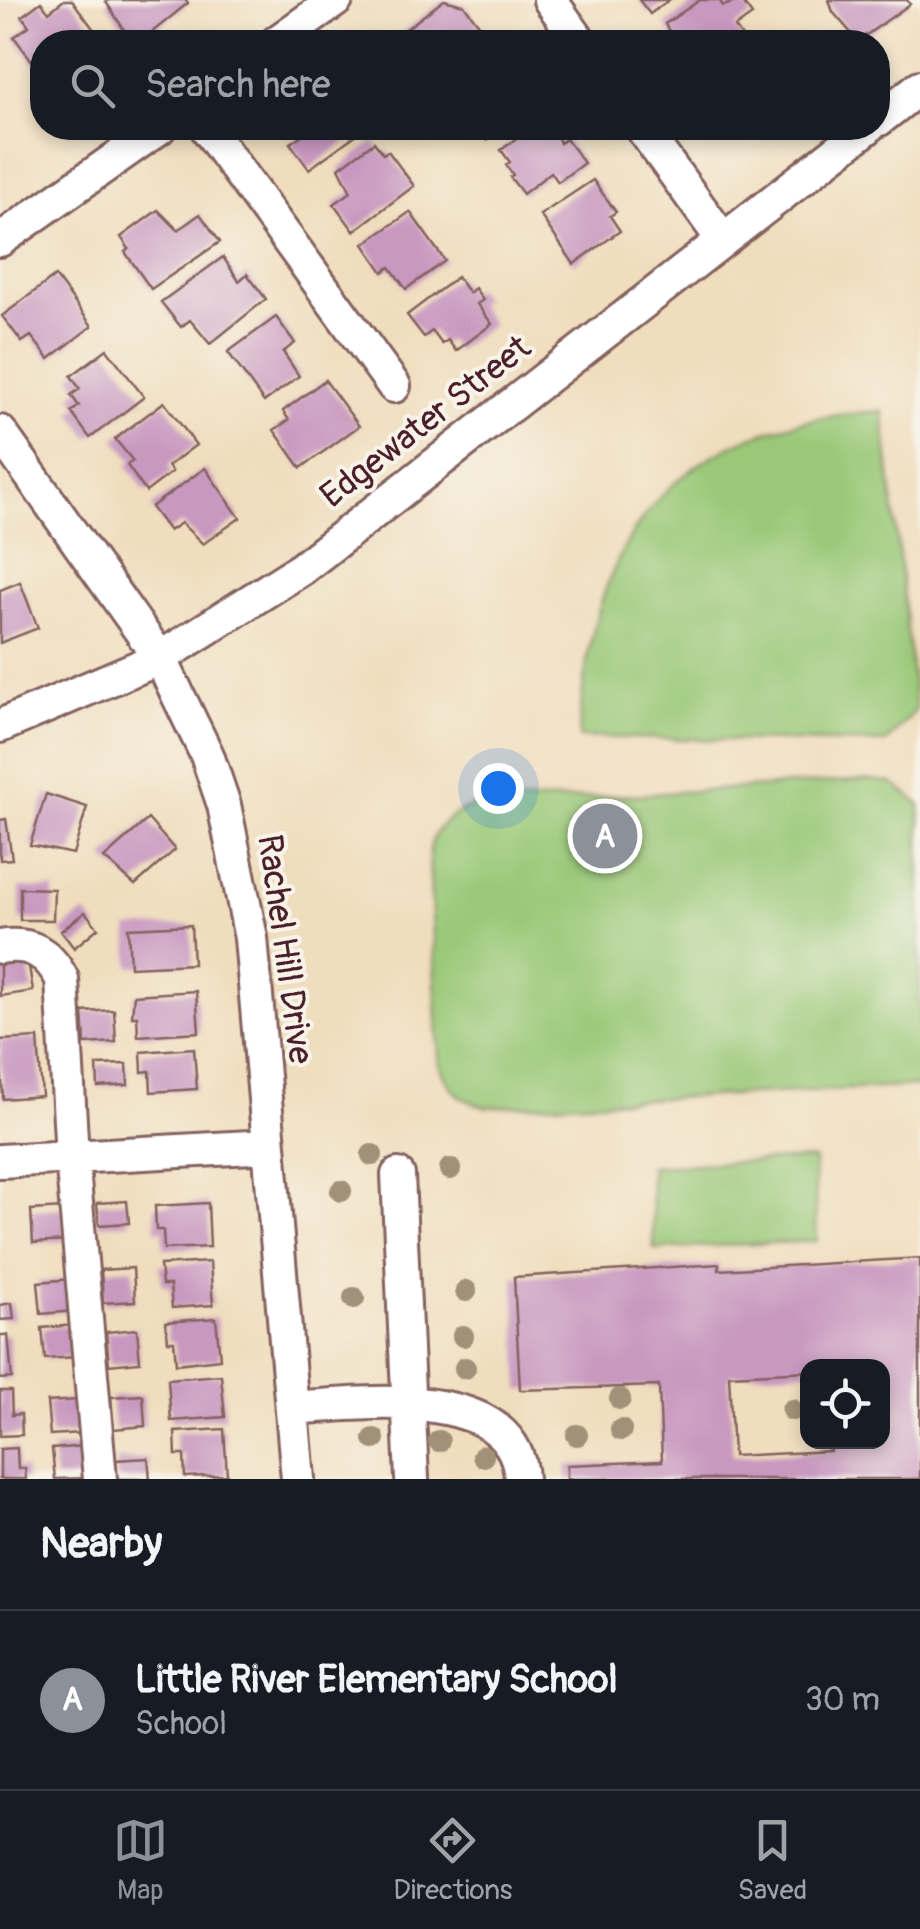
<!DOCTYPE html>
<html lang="en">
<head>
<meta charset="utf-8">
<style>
	body { margin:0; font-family:Pangolin,sans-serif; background:#20242c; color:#f1f3f6 }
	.controls { position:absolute; right:30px; bottom:30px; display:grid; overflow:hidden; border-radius:20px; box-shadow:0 5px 15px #0003 }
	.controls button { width:90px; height:90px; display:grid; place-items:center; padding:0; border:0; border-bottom:2px solid #363941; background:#171b24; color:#f1f3f6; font:50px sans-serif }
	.you { position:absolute; left:498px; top:788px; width:35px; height:35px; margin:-25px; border:8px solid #fff; border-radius:50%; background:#1a73e8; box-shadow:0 0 0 15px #1a73e833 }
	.badge { display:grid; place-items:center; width:65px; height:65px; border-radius:50%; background:#8c9099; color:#fff; font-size:32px; font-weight:700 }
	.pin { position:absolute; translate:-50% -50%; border:5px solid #fff; box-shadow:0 2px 10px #0006 }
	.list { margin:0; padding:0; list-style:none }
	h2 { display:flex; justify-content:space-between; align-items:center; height:130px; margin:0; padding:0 40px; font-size:42px }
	h2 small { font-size:32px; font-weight:400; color:#9ea1a6 }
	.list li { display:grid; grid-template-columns:65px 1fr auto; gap:30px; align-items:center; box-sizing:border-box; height:180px; padding:0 40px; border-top:2px solid #363941 }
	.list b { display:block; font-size:38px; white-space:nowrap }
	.list p { margin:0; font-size:32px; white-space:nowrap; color:#9ea1a6 }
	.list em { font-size:32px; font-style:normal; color:#9ea1a6 }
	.icon { flex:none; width:55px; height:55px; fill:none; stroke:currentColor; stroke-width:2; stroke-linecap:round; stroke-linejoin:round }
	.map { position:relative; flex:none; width:920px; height:1479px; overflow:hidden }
	.search { position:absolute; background:#171b24; box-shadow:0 5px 15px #0003; left:30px; right:30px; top:30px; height:110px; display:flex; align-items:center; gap:25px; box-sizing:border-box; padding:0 35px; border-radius:40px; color:#9ea1a6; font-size:38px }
	.sheet { height:310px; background:#171b24 }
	nav { display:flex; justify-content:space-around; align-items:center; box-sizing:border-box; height:140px; border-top:2px solid #363941; background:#171b24; font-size:28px; color:#9ea1a6 }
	nav a { display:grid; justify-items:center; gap:5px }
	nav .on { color:#8c9099 }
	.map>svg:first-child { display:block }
	.garden { fill:#99c877; stroke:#727451; stroke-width:2.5 }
	.building { fill:#c898c0; fill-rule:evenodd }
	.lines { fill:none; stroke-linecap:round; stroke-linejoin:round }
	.minor-casing { stroke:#84625e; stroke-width:38 }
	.minor { stroke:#fff; stroke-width:32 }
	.tree { fill:#a29179 }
	.labels { text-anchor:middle; stroke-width:8; stroke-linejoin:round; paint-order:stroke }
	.street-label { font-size:35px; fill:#4a1f2b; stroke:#f7f3e8 }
</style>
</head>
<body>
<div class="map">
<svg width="920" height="1479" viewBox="0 0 920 1479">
	<rect width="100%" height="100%" fill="#f7f3e8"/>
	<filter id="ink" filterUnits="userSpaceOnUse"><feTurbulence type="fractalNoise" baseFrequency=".01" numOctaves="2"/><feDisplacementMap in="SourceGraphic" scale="20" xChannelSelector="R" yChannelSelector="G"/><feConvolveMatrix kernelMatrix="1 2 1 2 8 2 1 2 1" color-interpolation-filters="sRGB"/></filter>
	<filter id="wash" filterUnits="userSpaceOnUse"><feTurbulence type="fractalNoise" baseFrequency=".0048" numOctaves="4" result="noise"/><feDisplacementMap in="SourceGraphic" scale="40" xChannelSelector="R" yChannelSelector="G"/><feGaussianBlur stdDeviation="2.25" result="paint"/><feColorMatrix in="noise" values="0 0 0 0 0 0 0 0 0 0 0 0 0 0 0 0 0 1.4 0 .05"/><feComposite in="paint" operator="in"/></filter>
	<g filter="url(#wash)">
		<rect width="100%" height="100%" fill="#f0ddbd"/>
		<!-- garden -->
		<path class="garden" d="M 883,411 L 916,710 L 885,743 L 579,737 C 589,535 672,422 883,411 Z
			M 869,780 L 892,783 L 920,804 L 920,1086 L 487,1107 C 459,1101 447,1088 439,1062 L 429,854 C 433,826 450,815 475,805 Z
			M 814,1159 L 817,1241 L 654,1249 L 650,1166 Z"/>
		<g id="blocks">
			<!-- building -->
			<path class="building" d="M 64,0 L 72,0 L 103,42 L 42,42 L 42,74 L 14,37 L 29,26 L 22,16 L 41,2 L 49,12 Z
				M 110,0 L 186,0 L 188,3 L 151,33 L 155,39 L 132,42 L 106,2 Z
				M 444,0 L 464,5 L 483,30 L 480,33 L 487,42 L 410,42 L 402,32 Z
				M 639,0 L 669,0 L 650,14 Z
				M 700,0 L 719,0 L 723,6 L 741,0 L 752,15 L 735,27 L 744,40 L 675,42 L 665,24 Z
				M 829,0 L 907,0 L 910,4 L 858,41 L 833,12 Z
				M 297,128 L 365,128 L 309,169 L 290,143 L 302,135 Z
				M 474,128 L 503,128 L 487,140 Z
				M 531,128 L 554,128 L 560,143 L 566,139 L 584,163 L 558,182 L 551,172 L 523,194 L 510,177 L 513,175 L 506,165 L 510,162 L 501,150 Z
				M 374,142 L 383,154 L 388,151 L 414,186 L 354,231 L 334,204 L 351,192 L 339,168 Z
				M 593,180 L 616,212 L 610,216 L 620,231 L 574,264 L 540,215 Z
				M 158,210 L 178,230 L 200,214 L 220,242 L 151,289 L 125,252 L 129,249 L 121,237 Z
				M 410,212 L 445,261 L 406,289 L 390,267 L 383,272 L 364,244 Z
				M 223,257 L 239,281 L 247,274 L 266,299 L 210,344 L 190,320 L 181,327 L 161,302 Z
				M 55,276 L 92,326 L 49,359 L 31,336 L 22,342 L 2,316 Z
				M 457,277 L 469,293 L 475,288 L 483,300 L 477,304 L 492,324 L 456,351 L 448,340 L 442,344 L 432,331 L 424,337 L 407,315 Z
				M 276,317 L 295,343 L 283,352 L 299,376 L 264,402 L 228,352 Z
				M 107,349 L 144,397 L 90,438 L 71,412 L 79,406 L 71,395 L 80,389 L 71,376 Z
				M 325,380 L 359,426 L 301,468 L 274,430 L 289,420 L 283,411 Z
				M 164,402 L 196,445 L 168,466 L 172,472 L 146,492 L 127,465 L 133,461 L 115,439 Z
				M 205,468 L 240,518 L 203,544 L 181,523 L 169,531 L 151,507 Z
				M 20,582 L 38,628 L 0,643 L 0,590 Z
				M 46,794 L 87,807 L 73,854 L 30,845 Z
				M 6,819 L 12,859 L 0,860 L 0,820 Z
				M 148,819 L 175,850 L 135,885 L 104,858 Z
				M 20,888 L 54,889 L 53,920 L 20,920 Z
				M 85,912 L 98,928 L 74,948 L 61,931 Z
				M 191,925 L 193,964 L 130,967 L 128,928 Z
				M 28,960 L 33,991 L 0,996 L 0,964 Z
				M 196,991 L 199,1032 L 138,1036 L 137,1016 L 132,1016 L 134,995 Z
				M 114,1010 L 116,1042 L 85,1044 L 83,1012 Z
				M 38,1038 L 42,1096 L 3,1099 L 0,1040 Z
				M 194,1048 L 197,1089 L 151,1092 L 150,1071 L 142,1072 L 141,1052 Z
				M 127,1064 L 128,1085 L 98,1087 L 97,1065 Z
				M 127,1201 L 129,1223 L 99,1225 L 97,1203 Z
				M 208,1203 L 210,1247 L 164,1249 L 163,1230 L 156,1230 L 155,1206 Z
				M 64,1208 L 66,1241 L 33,1243 L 31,1210 Z
				M 920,1258 L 920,1479 L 567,1479 L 567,1465 L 662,1461 L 659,1386 L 520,1390 L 514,1277 L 719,1264 L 719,1270 ZM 808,1366 L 882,1366 L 882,1442 L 829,1442 L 830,1451 L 733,1456 L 729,1375 L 808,1371 Z
				M 210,1262 L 213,1305 L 172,1308 L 170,1285 L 162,1285 L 160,1265 Z
				M 133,1268 L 135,1301 L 103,1303 L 101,1270 Z
				M 71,1279 L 74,1311 L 41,1314 L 38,1282 Z
				M 12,1303 L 14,1319 L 0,1320 L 0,1305 Z
				M 216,1318 L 220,1359 L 176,1364 L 174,1341 L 168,1341 L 166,1322 Z
				M 74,1325 L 77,1357 L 45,1359 L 42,1328 Z
				M 137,1329 L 140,1362 L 109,1365 L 106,1332 Z
				M 0,1335 L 8,1335 L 12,1378 L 0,1379 Z
				M 221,1375 L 225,1417 L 171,1421 L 168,1379 Z
				M 0,1391 L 11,1391 L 12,1415 L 21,1414 L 22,1435 L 0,1436 Z
				M 143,1395 L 145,1426 L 114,1429 L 111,1397 Z
				M 78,1400 L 81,1433 L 50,1435 L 47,1402 Z
				M 224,1429 L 227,1475 L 185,1477 L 184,1455 L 176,1455 L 175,1432 Z
				M 85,1446 L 88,1478 L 55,1479 L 52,1449 Z
				M 17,1448 L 18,1469 L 25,1468 L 26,1479 L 0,1479 L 0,1449 Z
				M 148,1458 L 150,1479 L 117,1479 L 116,1460 Z"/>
		</g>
	</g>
	<g filter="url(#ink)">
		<use href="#blocks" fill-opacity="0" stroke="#84625e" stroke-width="2.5"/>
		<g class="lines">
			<!-- minor casing -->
			<g class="minor-casing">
				<path id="minor" d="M 550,0 L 580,42
					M 277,42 L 336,0
					M 878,120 L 920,87
					M 207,128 L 394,386
					M 642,128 L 723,240
					M 0,240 L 159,128
					M 0,432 L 160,658 L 207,755 L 224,805 L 251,938 L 298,1479
					M 0,726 L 160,658 L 301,569 L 867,128
					M 0,947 C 30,942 48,952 62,979 L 72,1157 L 100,1479
					M 0,1161 L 269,1146
					M 398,1175 L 412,1479
					M 292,1408 C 354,1404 517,1381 521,1479"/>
			</g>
			<!-- minor -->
			<use href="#minor" class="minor"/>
		</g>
		<!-- trees -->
		<g class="tree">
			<circle cx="372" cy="1155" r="11"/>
			<circle cx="450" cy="1169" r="11"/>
			<circle cx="341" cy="1191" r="11"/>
			<circle cx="466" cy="1291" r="11"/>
			<circle cx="354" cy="1298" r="11"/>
			<circle cx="463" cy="1336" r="11"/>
			<circle cx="465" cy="1368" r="11"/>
			<circle cx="620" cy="1399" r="11"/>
			<circle cx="792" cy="1410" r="11"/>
			<circle cx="621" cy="1430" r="11"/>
			<circle cx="577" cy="1435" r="11"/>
			<circle cx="374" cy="1439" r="11"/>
			<circle cx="439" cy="1441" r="11"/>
			<circle cx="483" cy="1456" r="11"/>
		</g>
	</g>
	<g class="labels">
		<!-- street labels -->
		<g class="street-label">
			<text transform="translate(425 421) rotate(-38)" y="12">Edgewater Street</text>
			<text transform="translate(286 949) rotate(82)" y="12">Rachel Hill Drive</text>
		</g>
	</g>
</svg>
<div class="controls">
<button><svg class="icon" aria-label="locate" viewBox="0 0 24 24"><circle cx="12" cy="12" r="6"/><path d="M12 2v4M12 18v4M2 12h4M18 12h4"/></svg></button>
</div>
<div class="you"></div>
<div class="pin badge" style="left:605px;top:836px">A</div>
<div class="search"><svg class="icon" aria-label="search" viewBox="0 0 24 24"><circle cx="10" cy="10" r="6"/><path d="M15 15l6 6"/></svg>Search here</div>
</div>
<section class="sheet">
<h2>Nearby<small></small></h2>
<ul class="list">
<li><span class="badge">A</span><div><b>Little River Elementary School</b><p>School</p></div><em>30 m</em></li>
</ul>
</section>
<nav>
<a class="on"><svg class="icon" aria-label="map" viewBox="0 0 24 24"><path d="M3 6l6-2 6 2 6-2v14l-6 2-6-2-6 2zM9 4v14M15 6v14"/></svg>Map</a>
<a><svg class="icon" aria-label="directions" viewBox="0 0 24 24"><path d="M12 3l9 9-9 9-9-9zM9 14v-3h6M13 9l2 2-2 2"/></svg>Directions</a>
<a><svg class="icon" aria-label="saved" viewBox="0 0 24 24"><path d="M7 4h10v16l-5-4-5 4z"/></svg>Saved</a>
</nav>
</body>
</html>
